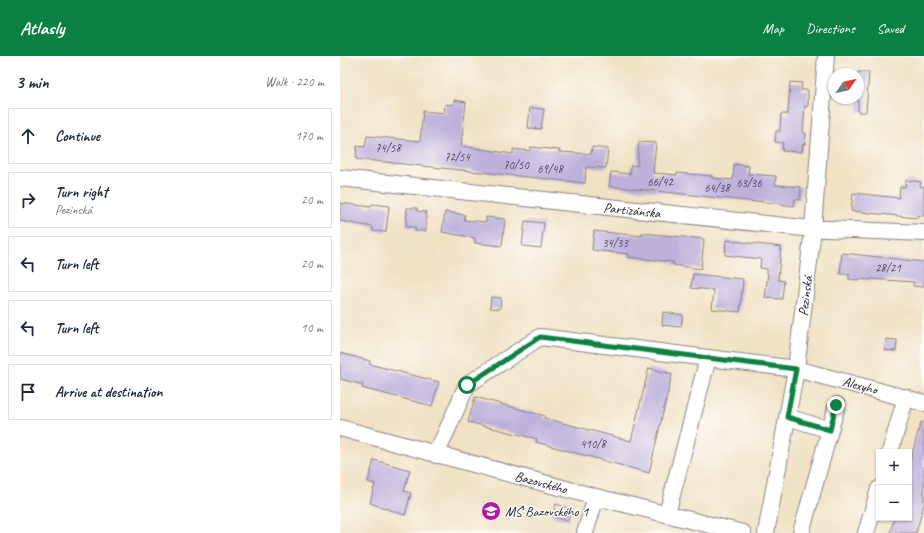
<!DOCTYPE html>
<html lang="en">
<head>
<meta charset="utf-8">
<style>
	body { margin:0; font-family:Caveat,sans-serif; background:#f2f2f3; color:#1f2937 }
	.controls { position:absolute; right:12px; bottom:12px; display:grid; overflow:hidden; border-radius:0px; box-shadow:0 1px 3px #0004 }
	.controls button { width:36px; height:36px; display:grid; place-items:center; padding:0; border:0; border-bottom:1px solid #e0e1e3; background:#fff; color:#1f2937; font:20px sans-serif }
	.compass { position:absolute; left:488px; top:12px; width:36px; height:36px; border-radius:50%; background:#fff; box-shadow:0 1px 3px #0004; rotate:56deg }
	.stop { position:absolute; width:12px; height:12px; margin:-9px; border:3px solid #0b8043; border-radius:50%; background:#fff }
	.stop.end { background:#0b8043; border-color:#fff; box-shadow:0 1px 4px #0008 }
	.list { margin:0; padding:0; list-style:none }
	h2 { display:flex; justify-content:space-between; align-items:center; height:52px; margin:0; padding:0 16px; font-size:17px }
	h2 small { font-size:13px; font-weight:400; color:#747a83 }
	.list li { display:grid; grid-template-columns:26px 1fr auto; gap:12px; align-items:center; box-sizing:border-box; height:56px; margin:0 8px 8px; padding:0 8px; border:1px solid #e0e1e3; border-radius:0px }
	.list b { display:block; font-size:15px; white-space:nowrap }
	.list p { margin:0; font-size:13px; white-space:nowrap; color:#747a83 }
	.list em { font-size:13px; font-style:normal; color:#747a83 }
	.icon { flex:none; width:22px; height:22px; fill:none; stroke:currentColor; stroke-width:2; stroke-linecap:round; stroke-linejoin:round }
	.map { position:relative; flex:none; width:584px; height:477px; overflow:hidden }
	header { display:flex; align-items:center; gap:24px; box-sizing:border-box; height:56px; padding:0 20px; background:#0b8043; color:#fff }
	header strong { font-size:19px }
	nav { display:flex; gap:22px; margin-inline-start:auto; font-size:14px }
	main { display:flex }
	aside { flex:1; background:#fff }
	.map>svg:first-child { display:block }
	.building { fill:#bdb1dc }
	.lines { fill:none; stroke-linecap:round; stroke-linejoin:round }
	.minor-casing { stroke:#898280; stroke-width:18 }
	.minor { stroke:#fff; stroke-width:16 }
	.route { stroke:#0b8043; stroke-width:5 }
	.labels { text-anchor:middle; stroke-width:3; stroke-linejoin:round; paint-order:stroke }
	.number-label { font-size:12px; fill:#494663 }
	.street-label { font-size:14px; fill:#22223b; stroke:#fdfcf7 }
	.poi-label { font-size:14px; fill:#22223b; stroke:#fdfcf7; text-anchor:start }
</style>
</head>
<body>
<header>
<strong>Atlasly</strong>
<nav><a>Map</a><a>Directions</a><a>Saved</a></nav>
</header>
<main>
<aside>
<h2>3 min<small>Walk · 220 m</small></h2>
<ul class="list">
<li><svg class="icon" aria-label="ahead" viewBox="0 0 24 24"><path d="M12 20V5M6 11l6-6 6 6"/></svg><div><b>Continue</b></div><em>170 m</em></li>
<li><svg class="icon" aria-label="right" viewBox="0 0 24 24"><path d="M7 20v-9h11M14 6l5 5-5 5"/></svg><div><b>Turn right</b><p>Pezinská</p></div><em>20 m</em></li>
<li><svg class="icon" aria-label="left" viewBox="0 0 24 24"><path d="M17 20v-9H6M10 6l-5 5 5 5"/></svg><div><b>Turn left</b></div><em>20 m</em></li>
<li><svg class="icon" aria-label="left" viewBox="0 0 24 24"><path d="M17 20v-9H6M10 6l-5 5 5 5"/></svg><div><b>Turn left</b></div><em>10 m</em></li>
<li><svg class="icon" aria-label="arrive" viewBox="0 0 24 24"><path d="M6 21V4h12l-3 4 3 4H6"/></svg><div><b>Arrive at destination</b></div></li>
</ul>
</aside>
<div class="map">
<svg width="584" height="477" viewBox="0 0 584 477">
	<rect width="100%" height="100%" fill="#fdfcf7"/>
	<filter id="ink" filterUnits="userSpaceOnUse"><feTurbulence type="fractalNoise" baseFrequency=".025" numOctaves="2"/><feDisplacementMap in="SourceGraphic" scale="8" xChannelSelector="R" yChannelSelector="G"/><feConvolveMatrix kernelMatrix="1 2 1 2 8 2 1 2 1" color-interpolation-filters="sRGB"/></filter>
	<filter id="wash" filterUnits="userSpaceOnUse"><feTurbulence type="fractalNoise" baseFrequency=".012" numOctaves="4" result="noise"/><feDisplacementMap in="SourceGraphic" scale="16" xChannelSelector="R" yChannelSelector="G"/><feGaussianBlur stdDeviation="0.9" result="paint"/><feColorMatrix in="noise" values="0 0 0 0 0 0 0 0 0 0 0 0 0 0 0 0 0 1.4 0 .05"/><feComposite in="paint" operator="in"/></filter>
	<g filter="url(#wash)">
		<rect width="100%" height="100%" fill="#f0e2c4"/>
		<g id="blocks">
			<!-- building -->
			<path class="building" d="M 518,16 L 529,16 L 526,56 L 518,56 Z
				M 450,26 L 462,27 L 461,34 L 468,34 L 468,50 L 465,50 L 463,77 L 466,77 L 465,88 L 463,88 L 462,96 L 442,95 L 443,87 L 435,86 L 436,75 L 440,75 L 441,58 L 448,58 Z
				M 114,44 L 126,46 L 121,90 L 173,98 L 173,93 L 190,95 L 191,91 L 220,94 L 219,96 L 251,98 L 252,91 L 268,93 L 266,112 L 246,111 L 245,127 L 16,103 L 17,90 L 25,91 L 27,80 L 80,85 L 83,55 L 104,57 L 105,48 L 114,49 Z
				M 190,52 L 204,53 L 201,73 L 188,72 Z
				M 299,86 L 316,87 L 313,117 L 337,119 L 337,117 L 372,120 L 372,122 L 393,124 L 394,108 L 409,110 L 408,118 L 436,120 L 435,129 L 461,131 L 460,144 L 455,143 L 454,150 L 417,145 L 417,146 L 269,130 L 271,116 L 290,118 L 291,109 L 297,110 Z
				M 566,124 L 581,126 L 580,130 L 584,131 L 584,160 L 578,159 L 577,162 L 511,155 L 513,137 L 559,142 L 560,131 L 565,131 Z
				M 0,147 L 31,151 L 32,148 L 49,150 L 46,176 L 33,175 L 33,171 L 0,165 Z
				M 67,152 L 77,152 L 77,155 L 86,156 L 86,175 L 75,175 L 75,171 L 66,171 Z
				M 105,156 L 125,159 L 124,164 L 146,166 L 146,161 L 165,163 L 162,190 L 135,187 L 135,182 L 102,176 Z
				M 185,165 L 204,167 L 201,192 L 182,190 Z
				M 254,175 L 302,180 L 302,177 L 364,183 L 361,213 L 333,209 L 333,206 L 288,201 L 289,198 L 252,194 Z
				M 386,184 L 441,191 L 438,224 L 444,225 L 442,243 L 425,242 L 428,217 L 427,217 L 427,213 L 420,212 L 421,203 L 385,199 Z
				M 502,197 L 584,206 L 584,231 L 573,230 L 574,226 L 531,223 L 531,224 L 519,223 L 519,224 L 509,223 L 509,218 L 500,218 Z
				M 353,218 L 403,223 L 400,256 L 372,253 L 374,234 L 351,232 Z
				M 151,241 L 161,242 L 160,253 L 150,252 Z
				M 323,256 L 343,259 L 341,271 L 322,269 Z
				M 546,283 L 557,284 L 556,295 L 545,294 Z
				M 0,297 L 30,305 L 29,308 L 99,326 L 92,350 L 22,332 L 23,329 L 0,323 Z
				M 309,312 L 332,318 L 309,417 L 196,386 L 197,383 L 128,366 L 135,341 L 205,360 L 204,362 L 291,385 Z
				M 581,366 L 584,367 L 584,448 L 576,477 L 550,477 L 554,462 L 569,462 L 569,408 Z
				M 34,404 L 70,414 L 64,435 L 71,437 L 65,459 L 30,447 L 35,428 L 28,426 Z
				M 216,448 L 231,453 L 228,465 L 212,460 Z"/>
		</g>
	</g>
	<g filter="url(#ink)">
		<use href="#blocks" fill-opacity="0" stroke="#898280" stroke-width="1"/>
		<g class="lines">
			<!-- minor casing -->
			<g class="minor-casing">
				<path id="minor" d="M 0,122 L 463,172 L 584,177
					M 447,361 L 490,374 L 461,477
					M 0,372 L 256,441 L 403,477
					M 490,374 L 497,349
					M 550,396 L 566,341
					M 96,399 L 127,329 L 200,281 L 456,313 L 584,347
					M 327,458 L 368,302
					M 245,477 L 256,441
					M 426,477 L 456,313 L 473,173 L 486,0
					M 526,477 L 539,433"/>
			</g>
			<!-- minor -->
			<use href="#minor" class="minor"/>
		</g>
	</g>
	<g class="lines" filter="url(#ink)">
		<!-- route -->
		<path class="route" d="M 127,329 L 200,281 L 456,313 L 447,361 L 490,374 L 496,349"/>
	</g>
	<!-- icons -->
	<defs>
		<g id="school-disc" transform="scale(1)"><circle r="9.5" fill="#b5179e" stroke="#fdfcf7"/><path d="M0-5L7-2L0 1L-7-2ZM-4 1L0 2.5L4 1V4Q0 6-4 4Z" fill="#fff"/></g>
	</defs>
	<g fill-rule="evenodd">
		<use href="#school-disc" x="151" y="455"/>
	</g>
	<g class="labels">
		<!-- number labels -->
		<g class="number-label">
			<text x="48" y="96">74/58</text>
			<text x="117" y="105">72/54</text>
			<text x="176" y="113">70/50</text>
			<text x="210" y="117">69/48</text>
			<text x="320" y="130">66/42</text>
			<text x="409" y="131">63/36</text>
			<text x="377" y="136">64/38</text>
			<text x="275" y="191">34/33</text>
			<text x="548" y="216">28/21</text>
			<text x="253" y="392">410/8</text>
		</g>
		<!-- street labels -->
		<g class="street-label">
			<text transform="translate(292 154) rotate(6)" y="5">Partizánska</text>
			<text transform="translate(465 240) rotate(-83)" y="5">Pezinská</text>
			<text transform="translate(520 329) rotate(14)" y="5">Alexyho</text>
			<text transform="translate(201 426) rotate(15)" y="5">Bazovského</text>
		</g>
		<!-- poi labels -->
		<g class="poi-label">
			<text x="165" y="460">MŠ Bazovského 1</text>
		</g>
	</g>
</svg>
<div class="controls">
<button>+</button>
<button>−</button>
</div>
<svg class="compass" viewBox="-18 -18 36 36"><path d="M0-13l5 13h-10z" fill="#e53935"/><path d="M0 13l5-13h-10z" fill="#747a83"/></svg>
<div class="stop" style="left:127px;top:329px"></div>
<div class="stop end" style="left:496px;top:349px"></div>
</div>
</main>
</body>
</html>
